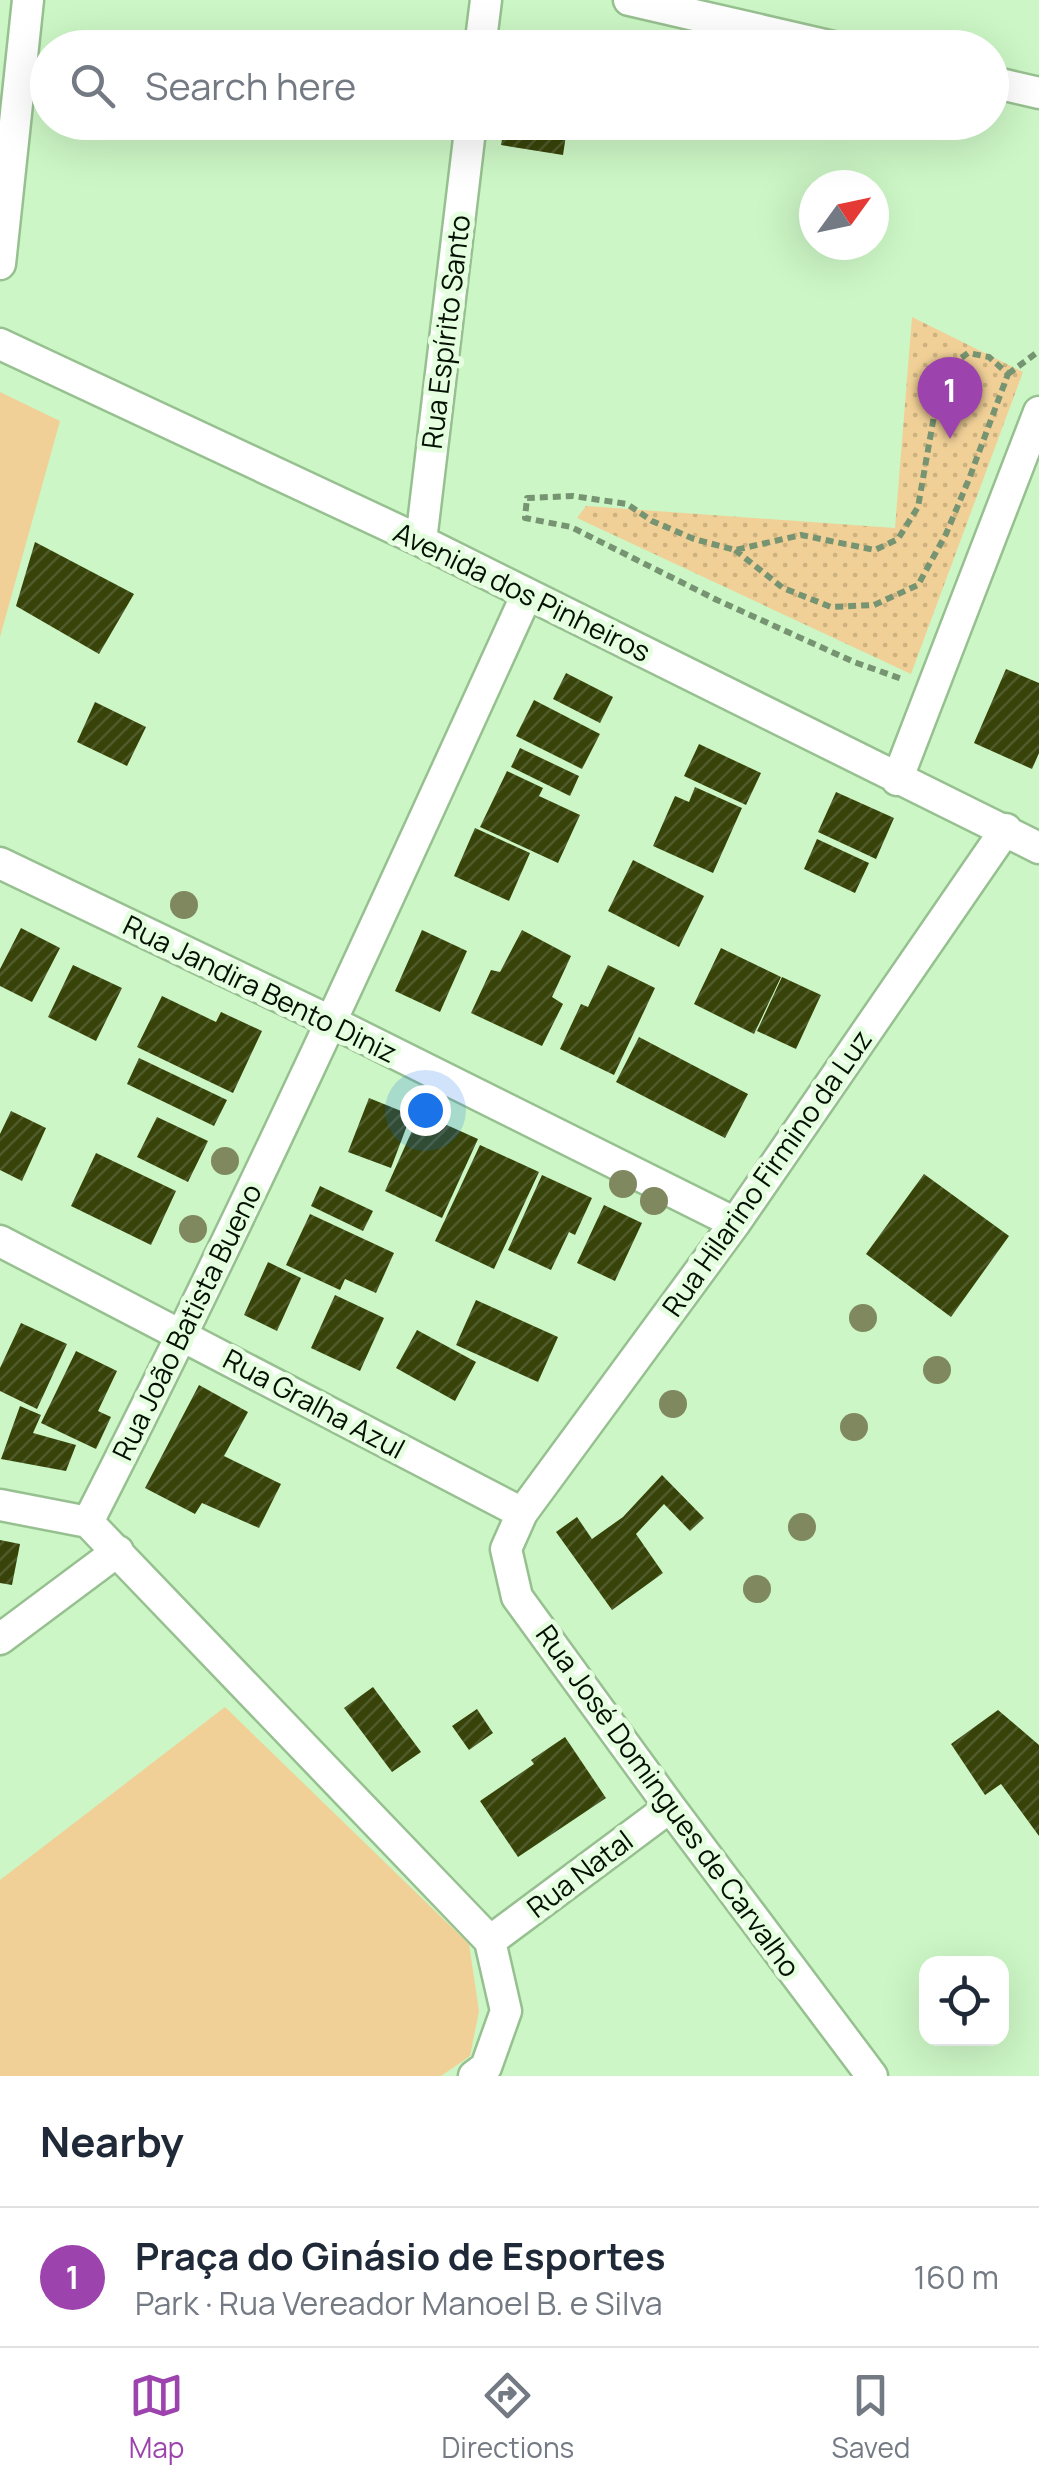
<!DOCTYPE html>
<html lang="en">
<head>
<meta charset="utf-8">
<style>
	body { margin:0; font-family:Manrope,sans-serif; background:#f6f6f7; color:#1f2937 }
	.controls { position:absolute; right:30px; bottom:30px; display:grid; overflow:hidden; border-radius:20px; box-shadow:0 10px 40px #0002 }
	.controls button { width:90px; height:90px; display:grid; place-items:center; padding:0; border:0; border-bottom:2px solid #e0e1e3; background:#fff; color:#1f2937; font:50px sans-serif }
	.compass { position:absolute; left:799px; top:170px; width:90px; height:90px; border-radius:50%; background:#fff; box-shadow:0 10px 40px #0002; rotate:57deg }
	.you { position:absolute; left:425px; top:1110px; width:35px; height:35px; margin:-25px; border:8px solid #fff; border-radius:50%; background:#1a73e8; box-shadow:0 0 0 15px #1a73e833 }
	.badge { display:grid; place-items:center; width:65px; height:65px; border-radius:50%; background:#9d43ae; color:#fff; font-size:32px; font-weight:700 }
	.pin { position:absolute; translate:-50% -82px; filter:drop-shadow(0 2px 5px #0008) }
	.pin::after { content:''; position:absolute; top:52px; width:35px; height:30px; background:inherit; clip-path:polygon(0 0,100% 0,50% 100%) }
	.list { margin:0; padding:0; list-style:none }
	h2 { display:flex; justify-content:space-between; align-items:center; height:130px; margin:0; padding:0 40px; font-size:42px }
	h2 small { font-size:32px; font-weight:400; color:#747a83 }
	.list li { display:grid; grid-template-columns:65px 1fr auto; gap:30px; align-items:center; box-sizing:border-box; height:140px; padding:0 40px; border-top:2px solid #e0e1e3 }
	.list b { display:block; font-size:38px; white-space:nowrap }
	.list p { margin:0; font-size:32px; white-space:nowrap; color:#747a83 }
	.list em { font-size:32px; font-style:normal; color:#747a83 }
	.icon { flex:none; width:55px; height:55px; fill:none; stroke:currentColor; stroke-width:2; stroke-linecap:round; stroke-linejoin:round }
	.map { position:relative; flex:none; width:1039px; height:2076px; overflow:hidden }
	.search { position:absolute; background:#fff; box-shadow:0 10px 40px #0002; left:30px; right:30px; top:30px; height:110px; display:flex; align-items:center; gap:25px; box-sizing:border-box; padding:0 35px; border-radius:55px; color:#747a83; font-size:38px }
	.sheet { height:270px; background:#fff }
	nav { display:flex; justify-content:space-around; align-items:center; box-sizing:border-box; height:140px; border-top:2px solid #e0e1e3; background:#fff; font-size:28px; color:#747a83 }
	nav a { display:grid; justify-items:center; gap:5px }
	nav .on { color:#9d43ae }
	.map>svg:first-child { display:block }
	.grass { fill:#f1d097 }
	.park { fill:url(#park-dots) }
	.building { fill:url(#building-hatch) }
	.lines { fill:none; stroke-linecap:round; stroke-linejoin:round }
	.minor-casing { stroke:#97c090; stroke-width:35 }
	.path { stroke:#769471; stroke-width:6; stroke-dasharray:8 5; stroke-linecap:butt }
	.minor { stroke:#fff; stroke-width:30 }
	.tree { fill:#7f885f }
	.labels { text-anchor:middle; stroke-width:10; stroke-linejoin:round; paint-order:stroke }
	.street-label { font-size:28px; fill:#041102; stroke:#e5fee0 }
</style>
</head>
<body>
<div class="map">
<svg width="1039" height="2076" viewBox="0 0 1039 2076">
	<defs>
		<pattern id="park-dots" width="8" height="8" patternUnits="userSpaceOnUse" patternTransform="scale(2.5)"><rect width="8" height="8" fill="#f1d097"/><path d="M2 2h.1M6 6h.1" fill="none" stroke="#cdb280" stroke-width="1.8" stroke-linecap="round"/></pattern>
		<pattern id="building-hatch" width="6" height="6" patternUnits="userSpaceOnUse" patternTransform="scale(2.5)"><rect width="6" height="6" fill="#374309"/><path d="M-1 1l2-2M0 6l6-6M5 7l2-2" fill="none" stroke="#505a2b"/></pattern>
	</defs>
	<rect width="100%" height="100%" fill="#ccf6c5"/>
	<!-- grass -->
	<path class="grass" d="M 0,392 L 60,421 L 0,637 Z
		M 225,1707 L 469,1944 L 479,2011 L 470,2056 L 441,2076 L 0,2076 L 0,1880 Z"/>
	<!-- park -->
	<path class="park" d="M 912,317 L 1023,372 L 911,674 L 577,518 L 586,506 L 895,528 Z"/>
	<!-- building -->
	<path class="building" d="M 505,122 L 568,122 L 563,155 L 501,145 Z
		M 35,542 L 134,594 L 99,654 L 16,606 Z
		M 1006,669 L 1039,683 L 1039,753 L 1032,769 L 974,743 Z
		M 566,673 L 613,697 L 600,723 L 553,699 Z
		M 534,700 L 600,734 L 582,769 L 516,736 Z
		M 95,702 L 146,727 L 127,766 L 77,742 Z
		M 699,744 L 761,773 L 746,805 L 684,776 Z
		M 520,748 L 579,776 L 570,796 L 511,767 Z
		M 507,771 L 543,788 L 539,796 L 580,815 L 558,863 L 480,827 Z
		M 695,787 L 742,808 L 713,873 L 653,846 L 675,796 L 689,802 Z
		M 836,792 L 894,818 L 876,859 L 818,832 Z
		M 475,828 L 530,853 L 509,901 L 454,876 Z
		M 817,839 L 869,863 L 855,893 L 804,869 Z
		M 633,860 L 704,896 L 679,947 L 608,911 Z
		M 21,928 L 60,948 L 32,1002 L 0,986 L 0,969 Z
		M 422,930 L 467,951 L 440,1012 L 395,991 Z
		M 522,930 L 571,956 L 552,997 L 563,1004 L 542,1046 L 471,1013 L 491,970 L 500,972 Z
		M 721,948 L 781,977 L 754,1034 L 694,1004 Z
		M 73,965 L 122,988 L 96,1041 L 48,1017 Z
		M 608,965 L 655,988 L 614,1075 L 560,1049 L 581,1004 L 588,1007 Z
		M 782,977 L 821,995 L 796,1049 L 757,1031 Z
		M 162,996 L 216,1022 L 221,1012 L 262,1031 L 233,1093 L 137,1047 Z
		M 639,1037 L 748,1094 L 725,1138 L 616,1082 Z
		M 139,1058 L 227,1100 L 214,1126 L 127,1084 Z
		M 369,1098 L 411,1115 L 391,1168 L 348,1152 Z
		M 11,1111 L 46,1128 L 22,1181 L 0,1170 L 0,1134 Z
		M 420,1113 L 478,1139 L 442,1218 L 385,1191 Z
		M 157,1117 L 208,1141 L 188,1182 L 137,1157 Z
		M 480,1145 L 539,1172 L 494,1269 L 435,1241 Z
		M 96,1153 L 176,1191 L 151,1245 L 71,1206 Z
		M 924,1174 L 1009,1236 L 951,1317 L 866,1254 Z
		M 542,1175 L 592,1198 L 575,1235 L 569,1232 L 551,1270 L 508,1250 Z
		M 320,1186 L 373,1211 L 363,1231 L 311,1206 Z
		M 604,1205 L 642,1223 L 615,1281 L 577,1263 Z
		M 310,1214 L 394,1253 L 376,1293 L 345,1279 L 340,1290 L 286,1265 Z
		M 268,1262 L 301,1278 L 277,1331 L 244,1315 Z
		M 335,1295 L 384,1318 L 360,1371 L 311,1348 Z
		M 476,1300 L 558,1337 L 538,1382 L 456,1345 Z
		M 21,1323 L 67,1344 L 37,1409 L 0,1391 L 0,1368 Z
		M 417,1330 L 476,1362 L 455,1401 L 396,1368 Z
		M 76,1351 L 117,1371 L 98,1411 L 111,1417 L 96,1449 L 41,1423 Z
		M 199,1385 L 248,1412 L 224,1456 L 281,1484 L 259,1528 L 202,1503 L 195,1514 L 145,1488 Z
		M 20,1406 L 41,1415 L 33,1433 L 76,1445 L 66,1471 L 1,1459 Z
		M 662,1475 L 704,1518 L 690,1531 L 664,1504 L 636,1534 L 663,1573 L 612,1610 L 556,1532 L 577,1517 L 592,1539 L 623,1517 Z
		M 0,1540 L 20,1544 L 12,1585 L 0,1583 Z
		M 373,1687 L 421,1752 L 392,1772 L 344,1708 Z
		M 477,1709 L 493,1733 L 469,1750 L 452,1726 Z
		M 998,1710 L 1039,1745 L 1039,1836 L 1001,1784 L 985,1795 L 951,1744 Z
		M 565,1737 L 606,1798 L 518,1857 L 480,1801 L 534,1764 L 531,1760 Z"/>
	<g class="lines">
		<!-- minor casing -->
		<g class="minor-casing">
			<path id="minor" d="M 629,0 L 838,48
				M 480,48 L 486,0
				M 992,82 L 1039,93
				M 0,264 L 28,0
				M 0,344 L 421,541 L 1039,848
				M 421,541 L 471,122
				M 897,780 L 1039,412
				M 0,863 L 332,1022 L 735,1223
				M 0,1241 L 522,1513
				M 0,1505 L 88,1522
				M 88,1522 C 244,1217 385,906 527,594
				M 88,1522 L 490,1941
				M 0,1639 L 118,1551
				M 490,1941 L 670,1807
				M 474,2076 L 486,2067 L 506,2011 L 490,1941
				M 872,2076 L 670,1807 L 517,1597 L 506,1549 L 522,1513 L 735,1223 L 1006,829"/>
		</g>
		<!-- path -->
		<path class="path" d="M 1008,374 L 1039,351
			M 735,550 L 783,588 L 831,607 L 874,605 L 918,585 L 946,534 L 969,479 L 1008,374 L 989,357 L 968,353 L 950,366 L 938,393 L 918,507 L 898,539 L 875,550 L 801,535 L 735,550 L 694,539 L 652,521 L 627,504 L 573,496 L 527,498 L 525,518 L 571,527 L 717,600 L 854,662 L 902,679"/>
		<!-- minor -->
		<use href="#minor" class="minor"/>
	</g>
	<!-- trees -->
	<g class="tree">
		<circle cx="184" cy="905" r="14"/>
		<circle cx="225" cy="1161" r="14"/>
		<circle cx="623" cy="1184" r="14"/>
		<circle cx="654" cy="1201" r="14"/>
		<circle cx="193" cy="1229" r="14"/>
		<circle cx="863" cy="1318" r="14"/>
		<circle cx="937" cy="1370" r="14"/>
		<circle cx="673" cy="1404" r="14"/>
		<circle cx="854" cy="1427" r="14"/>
		<circle cx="802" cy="1527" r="14"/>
		<circle cx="757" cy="1589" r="14"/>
	</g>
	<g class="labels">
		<!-- street labels -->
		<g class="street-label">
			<text transform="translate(446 332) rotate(-83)" y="10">Rua Espírito Santo</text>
			<text transform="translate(522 592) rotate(26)" y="10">Avenida dos Pinheiros</text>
			<text transform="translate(260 989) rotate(26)" y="10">Rua Jandira Bento Diniz</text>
			<text transform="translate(767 1173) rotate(-55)" y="10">Rua Hilarino Firmino da Luz</text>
			<text transform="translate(187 1322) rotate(-64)" y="10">Rua João Batista Bueno</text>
			<text transform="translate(314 1404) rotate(28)" y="10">Rua Gralha Azul</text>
			<text transform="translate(668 1801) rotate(54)" y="10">Rua José Domingues de Carvalho</text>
			<text transform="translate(580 1874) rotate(-37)" y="10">Rua Natal</text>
		</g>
	</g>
</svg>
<div class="controls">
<button><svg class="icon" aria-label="locate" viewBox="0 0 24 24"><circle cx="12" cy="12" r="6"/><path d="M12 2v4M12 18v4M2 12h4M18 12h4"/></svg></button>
</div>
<svg class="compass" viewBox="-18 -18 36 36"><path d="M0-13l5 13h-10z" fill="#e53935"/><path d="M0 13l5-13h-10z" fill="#747a83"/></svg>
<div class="you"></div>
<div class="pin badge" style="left:950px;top:439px">1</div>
<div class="search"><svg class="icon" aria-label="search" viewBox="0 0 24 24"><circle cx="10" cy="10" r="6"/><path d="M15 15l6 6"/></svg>Search here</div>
</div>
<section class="sheet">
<h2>Nearby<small></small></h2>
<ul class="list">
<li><span class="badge">1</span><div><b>Praça do Ginásio de Esportes</b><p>Park · Rua Vereador Manoel B. e Silva</p></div><em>160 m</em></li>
</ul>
</section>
<nav>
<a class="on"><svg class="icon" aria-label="map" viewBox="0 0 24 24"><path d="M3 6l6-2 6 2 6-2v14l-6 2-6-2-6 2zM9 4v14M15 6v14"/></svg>Map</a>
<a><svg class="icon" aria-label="directions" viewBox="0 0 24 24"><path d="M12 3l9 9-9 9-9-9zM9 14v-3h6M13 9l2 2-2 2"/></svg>Directions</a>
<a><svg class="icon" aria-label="saved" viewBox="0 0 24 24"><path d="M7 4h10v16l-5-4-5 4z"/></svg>Saved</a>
</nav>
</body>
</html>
